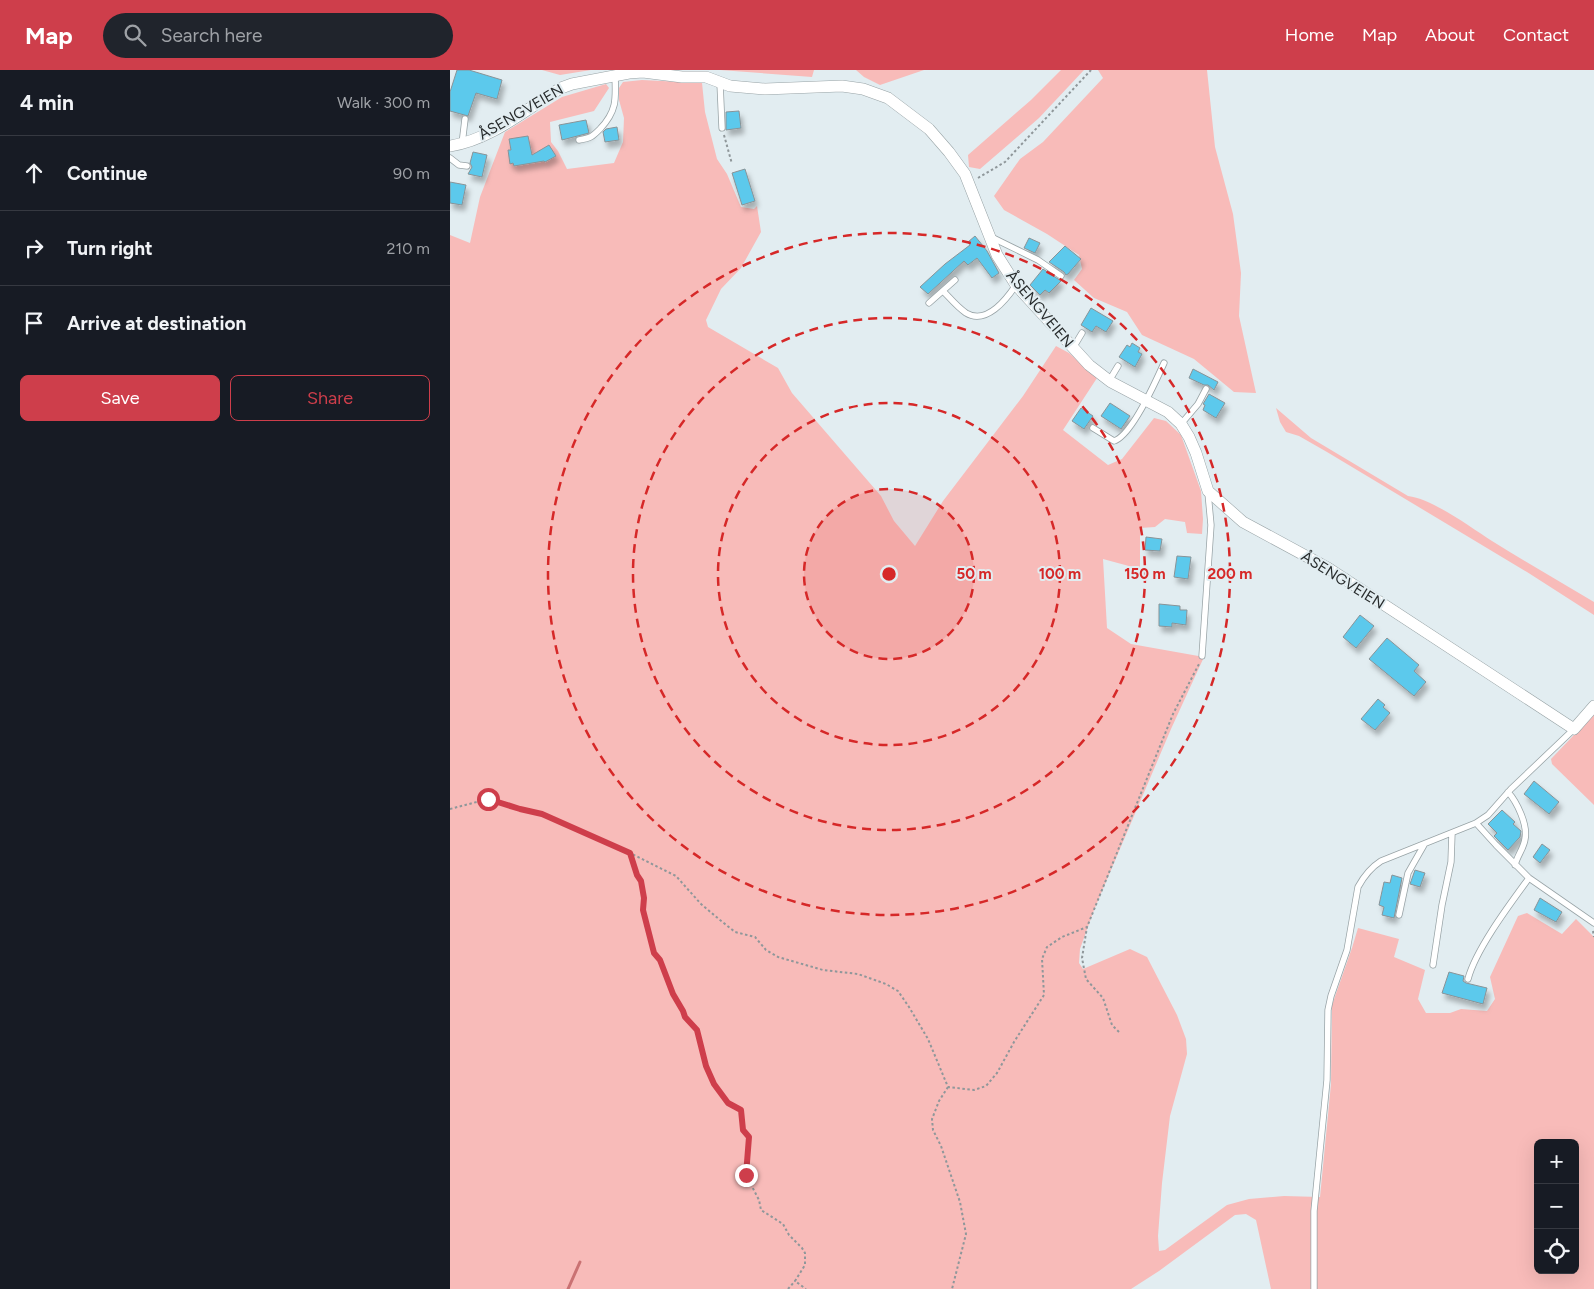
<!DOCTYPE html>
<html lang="en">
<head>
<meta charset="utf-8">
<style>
	body { margin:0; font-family:Figtree,sans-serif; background:#20242c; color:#f1f3f6 }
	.controls { position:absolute; right:15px; bottom:15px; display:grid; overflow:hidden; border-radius:8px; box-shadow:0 5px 20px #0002 }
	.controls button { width:45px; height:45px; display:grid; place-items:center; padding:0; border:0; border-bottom:1px solid #363941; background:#171b24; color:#f1f3f6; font:25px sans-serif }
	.stop { position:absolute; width:15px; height:15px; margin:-11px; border:4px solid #ce3e4b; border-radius:50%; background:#fff }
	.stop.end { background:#ce3e4b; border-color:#fff; box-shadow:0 1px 5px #0008 }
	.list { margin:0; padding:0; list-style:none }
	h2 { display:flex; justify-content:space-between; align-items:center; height:65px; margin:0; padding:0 20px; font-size:21px }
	h2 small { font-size:16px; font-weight:400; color:#9ea1a6 }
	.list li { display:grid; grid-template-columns:32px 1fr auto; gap:15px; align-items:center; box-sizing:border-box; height:75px; padding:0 20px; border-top:1px solid #363941 }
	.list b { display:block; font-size:19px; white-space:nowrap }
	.list em { font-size:16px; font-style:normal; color:#9ea1a6 }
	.actions { display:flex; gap:10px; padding:15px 20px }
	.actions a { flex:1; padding:11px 0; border:1px solid #ce3e4b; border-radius:8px; text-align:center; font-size:18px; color:#ce3e4b }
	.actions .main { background:#ce3e4b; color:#fff }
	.icon { flex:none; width:28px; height:28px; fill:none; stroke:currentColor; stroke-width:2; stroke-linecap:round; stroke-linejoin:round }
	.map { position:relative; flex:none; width:1144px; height:1219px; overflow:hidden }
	header { display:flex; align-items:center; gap:30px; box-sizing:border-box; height:70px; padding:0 25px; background:#ce3e4b; color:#fff }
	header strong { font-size:24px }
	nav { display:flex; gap:28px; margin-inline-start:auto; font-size:18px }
	.search { width:350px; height:45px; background:#20242c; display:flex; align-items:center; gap:12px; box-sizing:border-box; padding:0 18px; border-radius:28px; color:#9ea1a6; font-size:19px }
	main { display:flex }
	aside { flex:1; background:#171b24 }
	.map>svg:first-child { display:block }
	.green { fill:#f8bbb9; fill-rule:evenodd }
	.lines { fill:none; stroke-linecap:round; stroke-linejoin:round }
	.stream { stroke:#ca7273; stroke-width:3 }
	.building { fill:#5bc9ec; stroke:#899397; filter:url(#shadow) }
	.service-casing { stroke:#98a3a6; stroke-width:7 }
	.minor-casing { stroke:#98a3a6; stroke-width:12 }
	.path { stroke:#8f979a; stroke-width:2; stroke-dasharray:2.5 2.5; stroke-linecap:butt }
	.service { stroke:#fff; stroke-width:5.5 }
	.minor { stroke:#fff; stroke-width:11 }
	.route { stroke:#ce3e4b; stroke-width:6 }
	.ring { fill:none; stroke:#d62828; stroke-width:2.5; stroke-dasharray:9 6 }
	.labels { text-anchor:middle; stroke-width:4; stroke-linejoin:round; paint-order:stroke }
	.street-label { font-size:15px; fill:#282c2d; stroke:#e2edf1 }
	.centre { fill:#d62828; stroke:#e2edf1; stroke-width:2.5 }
	.ring-label { font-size:15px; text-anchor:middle; font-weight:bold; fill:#d62828; stroke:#e2edf1; stroke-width:4; stroke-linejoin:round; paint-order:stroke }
</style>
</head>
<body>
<header>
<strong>Map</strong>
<div class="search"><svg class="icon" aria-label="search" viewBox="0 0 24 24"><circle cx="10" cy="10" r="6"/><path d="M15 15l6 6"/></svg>Search here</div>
<nav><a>Home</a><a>Map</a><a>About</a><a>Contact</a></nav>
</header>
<main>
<aside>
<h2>4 min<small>Walk · 300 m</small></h2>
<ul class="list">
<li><svg class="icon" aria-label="ahead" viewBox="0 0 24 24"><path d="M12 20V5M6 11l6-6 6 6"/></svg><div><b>Continue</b></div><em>90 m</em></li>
<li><svg class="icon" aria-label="right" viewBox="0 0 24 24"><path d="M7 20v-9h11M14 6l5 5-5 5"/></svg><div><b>Turn right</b></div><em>210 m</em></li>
<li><svg class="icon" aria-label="arrive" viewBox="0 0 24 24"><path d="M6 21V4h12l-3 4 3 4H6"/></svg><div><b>Arrive at destination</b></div></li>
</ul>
<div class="actions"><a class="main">Save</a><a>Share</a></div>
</aside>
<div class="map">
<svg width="1144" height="1219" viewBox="0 0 1144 1219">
	<defs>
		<filter id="shadow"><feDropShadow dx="3" dy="5.5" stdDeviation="2.5" flood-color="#0004"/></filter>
	</defs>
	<rect width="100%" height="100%" fill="#e2edf1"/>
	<!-- green -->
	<path class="green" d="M 92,0 L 141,0 L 110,5 Z
		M 270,0 L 364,0 L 362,7 Z
		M 406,0 L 474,0 L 430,15 L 414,7 Z
		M 611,0 L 634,0 L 589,48 L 530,99 L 519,97 L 518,85 L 581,30 Z
		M 648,0 L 757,0 L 765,77 L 783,144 L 791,203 L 789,246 L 806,323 L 784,322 L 744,289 L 692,265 L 677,242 L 644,228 L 624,210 L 632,199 L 629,185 L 597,164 L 554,140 L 544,126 L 570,89 L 593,72 L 653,8 Z
		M 192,10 L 252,13 L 255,42 L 267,89 L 277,104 L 291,137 L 304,139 L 307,136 L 311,162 L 291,198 L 271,219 L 256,250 L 258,257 L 328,298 L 342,323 L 431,426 L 444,451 L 465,476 L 493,431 L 573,326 L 606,276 L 619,283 L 647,308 L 613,360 L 658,395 L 672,389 L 704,348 L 716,351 L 731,365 L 751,421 L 753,449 L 752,464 L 737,463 L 735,452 L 715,449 L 705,457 L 690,458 L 690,499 L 653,489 L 657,558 L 681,574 L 754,587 L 721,659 L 644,840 L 630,879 L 629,893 L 633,899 L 680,879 L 697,887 L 727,945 L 736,969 L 737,984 L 720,1046 L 712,1113 L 708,1166 L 709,1181 L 715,1180 L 777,1135 L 799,1129 L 834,1126 L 870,1127 L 881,1014 L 882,935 L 902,878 L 908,858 L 949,869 L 944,887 L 975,900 L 968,929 L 976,943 L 1000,943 L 1011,939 L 1037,941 L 1045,929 L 1040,907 L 1068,846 L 1077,843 L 1112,864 L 1126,849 L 1144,867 L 1144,1219 L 821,1219 L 806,1150 L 796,1144 L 785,1145 L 709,1201 L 681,1219 L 0,1219 L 0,165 L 20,173 L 30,127 L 55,62 L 112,27 L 156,14 L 159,18 L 144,41 L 100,52 L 101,72 L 108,81 L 117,99 L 164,93 L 173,72 L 174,48 L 169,30 L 169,18 L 173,12 ZM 1088,1073 L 1125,1073 L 1125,1200 L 1088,1200 Z
		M 826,338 L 861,368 L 958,426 C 983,429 1020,457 1042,471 C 1076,492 1110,512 1144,532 L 1144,545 L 1077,502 L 877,382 L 849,366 L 836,362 L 830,352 Z
		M 1144,644 L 1144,735 L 1102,694 L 1101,689 Z"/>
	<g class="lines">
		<!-- stream -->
		<path class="stream" d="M 118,1219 L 130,1192"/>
	</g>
	<!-- building -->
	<path class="building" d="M 7,0 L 19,0 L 52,10 L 47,29 L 26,23 L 18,46 L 0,41 L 0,22 Z
		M 289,41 L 291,58 L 276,60 L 276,42 Z
		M 136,50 L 139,63 L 112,70 L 109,55 Z
		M 167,57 L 169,70 L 155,72 L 153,62 L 156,59 Z
		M 78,66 L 82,85 L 99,75 L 106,86 L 95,92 L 94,91 L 64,96 L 63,93 L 60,94 L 58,80 L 61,80 L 59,69 Z
		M 23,82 L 37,85 L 32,107 L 18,104 L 22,97 L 20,93 Z
		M 295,99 L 305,131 L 292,135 L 282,103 Z
		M 0,112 L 16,115 L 12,135 L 0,133 Z
		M 525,166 L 537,181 L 549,203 L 542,208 L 527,188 L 518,195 L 514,191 L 478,224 L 470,217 L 495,194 L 520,175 L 518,172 Z
		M 579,168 L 590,173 L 585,183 L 574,178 Z
		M 615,176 L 631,189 L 618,204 L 616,205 L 614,202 L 599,192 Z
		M 593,199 L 611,211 L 599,223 L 595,220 L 590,225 L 580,215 Z
		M 641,238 L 663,251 L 656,262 L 646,256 L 642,262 L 631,255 Z
		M 682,273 L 690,278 L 688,282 L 692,284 L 685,297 L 669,287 L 677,275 L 680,277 Z
		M 743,299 L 768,312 L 764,320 L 758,315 L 754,315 L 739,308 Z
		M 759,324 L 775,333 L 766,348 L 753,340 L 755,335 L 753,334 Z
		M 660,333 L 680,346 L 671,359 L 651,346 Z
		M 631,338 L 643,346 L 634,359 L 622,351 Z
		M 696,467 L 712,469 L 710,481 L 695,480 Z
		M 727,486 L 741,487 L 738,509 L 724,507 Z
		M 709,534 L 730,536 L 730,540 L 737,540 L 736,555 L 722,553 L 722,557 L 709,556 Z
		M 910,545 L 924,556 L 906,578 L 893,567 Z
		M 937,568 L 969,595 L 964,601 L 976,612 L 964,626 L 919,589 Z
		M 928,629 L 935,635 L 933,637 L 940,643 L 925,660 L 911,649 Z
		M 1084,711 L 1109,732 L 1099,744 L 1074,724 Z
		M 1052,740 L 1065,752 L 1063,754 L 1071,761 L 1070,767 L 1058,780 L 1044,766 L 1047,763 L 1038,754 Z
		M 1092,774 L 1100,780 L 1090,793 L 1083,787 Z
		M 965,800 L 975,803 L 970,817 L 960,814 Z
		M 942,805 L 952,808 L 944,848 L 932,845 L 934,837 L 929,835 L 934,812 L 940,813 Z
		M 1090,828 L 1112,842 L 1106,852 L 1084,840 Z
		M 999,902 L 1014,906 L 1013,911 L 1016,913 L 1037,918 L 1033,934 L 992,923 Z"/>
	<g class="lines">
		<!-- service casing -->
		<g class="service-casing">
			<path id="service" d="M 270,13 L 272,58
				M 129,70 C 141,68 142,67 150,59 C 167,41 166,29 165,6
				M 12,74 L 15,49
				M 0,88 L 9,95 L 17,96
				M 541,167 L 588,190 L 611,206
				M 493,221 C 500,228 507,237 516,243 C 536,255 556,230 566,215
				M 479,233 L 505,210
				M 623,278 L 632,263
				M 659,311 L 668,296
				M 731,354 L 748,334 L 756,319
				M 643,358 L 664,371 C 681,366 706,311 714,293
				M 752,586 L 761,455 L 758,423
				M 1058,722 C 1067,732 1078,755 1075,769 C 1074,778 1067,786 1065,795
				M 1026,753 L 1046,775 L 1079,808 L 1144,853
				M 949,845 L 958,803 L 974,775
				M 983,895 L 992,835 L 1001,792 L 1002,763
				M 1018,909 C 1026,879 1060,834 1079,808
				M 864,1219 L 864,1141 L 877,1010 L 878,940 L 881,926 L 897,880 L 908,817 C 914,806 920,798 931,791 L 1026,753 L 1038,745 L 1061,719 L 1124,659"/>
		</g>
		<!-- minor casing -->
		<g class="minor-casing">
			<path id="minor" d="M 0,76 C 41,70 76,39 111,18 L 122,14 L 179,3 L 193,2 L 232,7 L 256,7 L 280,16 L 315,19 L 392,16 L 413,19 L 438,28 L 479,59 L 499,82 L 515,104 L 547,185 L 566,215 L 639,295 L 661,312 L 718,342 L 731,354 L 739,367 L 746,383 L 758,421 L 793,452 L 878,498 L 1124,659 L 1144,636"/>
		</g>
		<!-- path -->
		<path class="path" d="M 274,65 L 282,94
			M 528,108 L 555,92 L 641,0
			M 0,739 L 38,729 L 92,744 L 118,756 L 154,770 L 226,806 L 251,834 L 270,850 L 285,862 L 305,867 L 316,880 L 328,887 L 373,900 L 408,904 L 436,914 L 448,921 L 459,937 L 478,969 L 498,1017 L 524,1020 L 536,1016 L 547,1003 L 564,972 L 594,925 L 592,889 L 597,877 L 612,867 L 637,857
			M 181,784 L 187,805 L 191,811 L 194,828 L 193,840 L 204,883 L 210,890 L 223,924 L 231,937 L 235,947 L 247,960 L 256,996 L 264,1014 L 278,1033 L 291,1039 L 293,1060 L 299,1067 L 296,1105 L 309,1130 L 311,1140 L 333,1154 L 339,1165 L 352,1178 L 355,1183 L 355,1195 L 345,1211 L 356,1219
			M 1143,861 L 1144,867
			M 669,962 L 662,955 L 653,928 L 636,909 L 632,888 L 637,857 L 723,644 L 749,594
			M 498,1017 L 489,1031 L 482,1049 L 483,1060 L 491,1076 L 510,1132 L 516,1164 L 502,1219
			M 338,1219 L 345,1211"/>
		<!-- service -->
		<use href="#service" class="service"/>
		<!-- minor -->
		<use href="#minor" class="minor"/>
	</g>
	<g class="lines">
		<!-- route -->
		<path class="route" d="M 38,729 L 70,739 L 92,744 L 180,783 L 187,805 L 191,811 L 194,828 L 193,840 L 204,883 L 210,890 L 223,924 L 233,941 L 235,947 L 247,960 L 256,996 L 264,1014 L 278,1033 L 291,1040 L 293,1060 L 299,1067 L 296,1105"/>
	</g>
	<!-- distance rings -->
	<circle cx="439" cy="504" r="85" fill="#d62828" fill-opacity=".12"/>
	<g class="ring">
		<circle cx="439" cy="504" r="85"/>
		<circle cx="439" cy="504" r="171"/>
		<circle cx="439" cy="504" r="256"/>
		<circle cx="439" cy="504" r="341"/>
	</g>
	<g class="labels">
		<!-- street labels -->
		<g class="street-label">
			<text transform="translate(71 42) rotate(-30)" y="5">ÅSENGVEIEN</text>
			<text transform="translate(590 239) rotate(50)" y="5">ÅSENGVEIEN</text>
			<text transform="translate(893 510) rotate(32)" y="5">ÅSENGVEIEN</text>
		</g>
	</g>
	<circle cx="439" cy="504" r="8" class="centre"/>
	<g class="ring-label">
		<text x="524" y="509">50 m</text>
		<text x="610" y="509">100 m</text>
		<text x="695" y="509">150 m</text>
		<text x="780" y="509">200 m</text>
	</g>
</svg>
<div class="controls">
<button>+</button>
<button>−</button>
<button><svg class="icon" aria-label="locate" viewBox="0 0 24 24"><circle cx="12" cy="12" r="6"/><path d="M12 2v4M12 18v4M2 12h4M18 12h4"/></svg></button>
</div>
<div class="stop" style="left:38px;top:729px"></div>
<div class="stop end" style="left:296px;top:1105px"></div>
</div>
</main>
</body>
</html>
